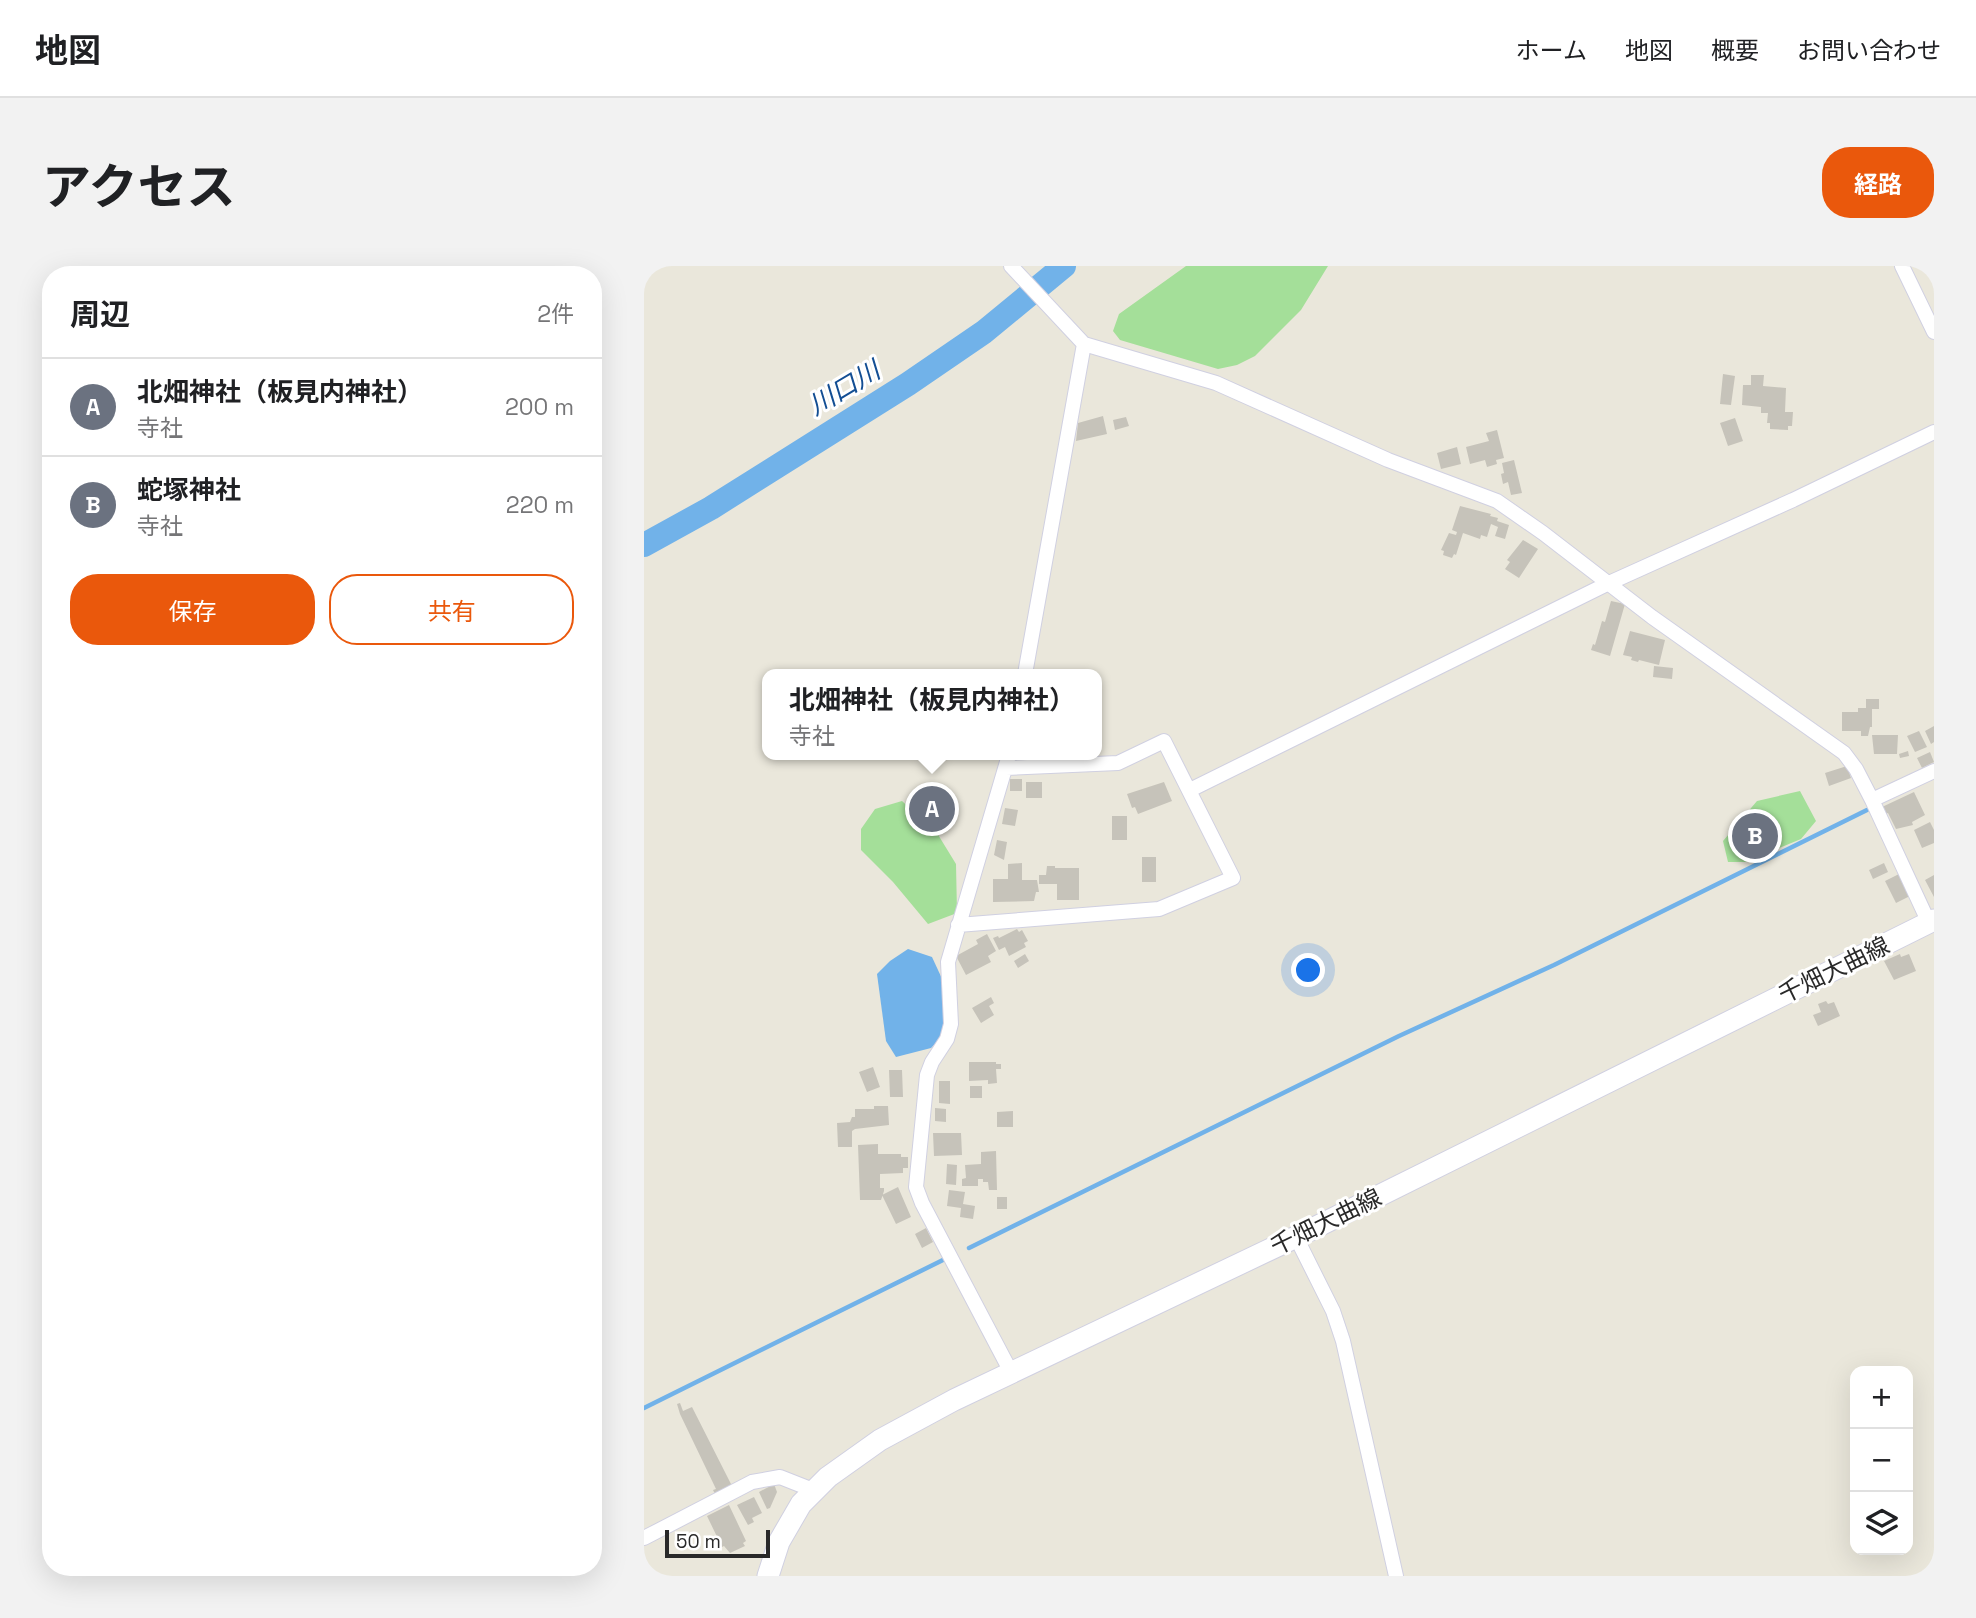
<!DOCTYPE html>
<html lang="ja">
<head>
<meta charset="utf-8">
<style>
	body { margin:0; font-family:"Space Grotesk","Noto Sans JP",sans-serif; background:#f2f2f2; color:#202124 }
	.controls { position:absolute; right:21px; bottom:21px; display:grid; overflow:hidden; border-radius:14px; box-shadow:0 7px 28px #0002 }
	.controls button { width:63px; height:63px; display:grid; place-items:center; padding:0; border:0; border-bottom:2px solid #e0e0e0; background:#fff; color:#202124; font:35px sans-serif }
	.scale { position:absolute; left:21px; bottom:18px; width:105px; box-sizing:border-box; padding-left:7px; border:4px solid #292929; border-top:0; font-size:19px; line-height:24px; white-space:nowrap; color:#292929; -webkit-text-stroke:5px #fff; paint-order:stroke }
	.you { position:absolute; left:665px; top:705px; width:24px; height:24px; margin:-18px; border:5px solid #fff; border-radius:50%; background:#1a73e8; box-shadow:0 0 0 10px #1a73e833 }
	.badge { display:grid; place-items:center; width:46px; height:46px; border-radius:50%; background:#ea580c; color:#fff; font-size:23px; font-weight:700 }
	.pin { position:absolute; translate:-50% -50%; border:4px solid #fff; box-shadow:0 2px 7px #0006 }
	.popup { position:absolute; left:118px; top:403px; width:340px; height:91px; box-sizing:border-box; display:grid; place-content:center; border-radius:14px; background:#fff; filter:drop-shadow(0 2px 5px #0005); font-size:23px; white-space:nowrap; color:#757577 }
	.popup b { font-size:26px; color:#202124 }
	.popup::after { content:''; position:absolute; left:50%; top:100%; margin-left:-14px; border:14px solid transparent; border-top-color:#fff }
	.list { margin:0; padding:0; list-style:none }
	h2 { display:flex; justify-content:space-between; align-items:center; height:91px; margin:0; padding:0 28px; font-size:30px }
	h2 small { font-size:23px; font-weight:400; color:#757577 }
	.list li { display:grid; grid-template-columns:46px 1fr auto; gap:21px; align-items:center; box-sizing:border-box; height:98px; padding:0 28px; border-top:2px solid #e0e0e0 }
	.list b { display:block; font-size:26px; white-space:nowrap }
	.list p { margin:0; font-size:23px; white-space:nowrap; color:#757577 }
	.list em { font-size:23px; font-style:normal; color:#757577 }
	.actions { display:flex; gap:14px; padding:21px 28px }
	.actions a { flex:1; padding:16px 0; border:2px solid #ea580c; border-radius:28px; text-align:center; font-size:24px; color:#ea580c }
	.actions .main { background:#ea580c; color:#fff }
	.icon { flex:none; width:38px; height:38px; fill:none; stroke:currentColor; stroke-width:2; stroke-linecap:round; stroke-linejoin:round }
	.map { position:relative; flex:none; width:1290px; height:1310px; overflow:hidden; border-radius:28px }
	header { display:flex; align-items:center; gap:42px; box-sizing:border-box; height:98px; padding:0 35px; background:#fff; border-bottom:2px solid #e0e0e0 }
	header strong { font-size:33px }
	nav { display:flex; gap:38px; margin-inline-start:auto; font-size:24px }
	.intro { display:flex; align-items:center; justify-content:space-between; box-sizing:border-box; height:168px; padding:0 42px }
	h1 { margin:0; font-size:49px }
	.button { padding:18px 32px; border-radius:28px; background:#ea580c; color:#fff; font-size:24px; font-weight:700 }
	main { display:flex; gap:42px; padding:0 42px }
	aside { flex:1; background:#fff; border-radius:28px; box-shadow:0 7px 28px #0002 }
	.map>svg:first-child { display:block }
	.green { fill:#a4df99 }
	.water { fill:#71b2e9 }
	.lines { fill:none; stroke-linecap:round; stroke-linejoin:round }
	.stream { stroke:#71b2e9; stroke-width:4.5 }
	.river { stroke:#71b2e9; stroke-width:24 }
	.building { fill:#c6c3ba }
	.minor-casing { stroke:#d0d0e1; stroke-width:16 }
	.secondary-casing { stroke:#d0d0e1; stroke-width:23 }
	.minor { stroke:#fff; stroke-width:14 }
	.secondary { stroke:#fff; stroke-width:21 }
	.labels { text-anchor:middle; stroke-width:6; stroke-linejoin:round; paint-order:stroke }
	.street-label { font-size:24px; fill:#292929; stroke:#fff }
	.water-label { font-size:26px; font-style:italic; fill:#134e93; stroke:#fff }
</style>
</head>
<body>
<header>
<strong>地図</strong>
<nav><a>ホーム</a><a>地図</a><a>概要</a><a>お問い合わせ</a></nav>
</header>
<div class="intro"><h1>アクセス</h1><a class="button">経路</a></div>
<main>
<aside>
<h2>周辺<small>2件</small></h2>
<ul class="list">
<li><span class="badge" style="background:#6b7280">A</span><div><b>北畑神社（板見内神社）</b><p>寺社</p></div><em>200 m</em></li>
<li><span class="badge" style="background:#6b7280">B</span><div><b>蛇塚神社</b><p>寺社</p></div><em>220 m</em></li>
</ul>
<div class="actions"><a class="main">保存</a><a>共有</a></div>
</aside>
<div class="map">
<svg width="1290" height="1310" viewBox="0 0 1290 1310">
	<rect width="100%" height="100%" fill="#eae7db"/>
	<!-- green -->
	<path class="green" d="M 542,0 L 684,0 L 657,44 L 611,90 L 593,99 L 574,103 L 476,74 L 469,65 L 475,48 Z
		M 1156,525 L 1172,555 L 1157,573 L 1101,596 L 1084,596 L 1079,575 L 1113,535 Z
		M 258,535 L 293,567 L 312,598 L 313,647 L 284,658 L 249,616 L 217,584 L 217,563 L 231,543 Z"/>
	<!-- water -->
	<path class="water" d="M 264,683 L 288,691 L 300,717 L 300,769 L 287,782 L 252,791 L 242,775 L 233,708 L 246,695 Z"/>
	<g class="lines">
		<!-- stream -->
		<path class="stream" d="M 325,982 L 755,770 L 910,699 L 1223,544
			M 0,1142 L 303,992"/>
		<!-- river -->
		<path class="river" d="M 0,279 L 67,242 L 264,118 L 340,66 L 420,0"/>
	</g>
	<!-- building -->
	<path class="building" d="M 1079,108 L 1091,110 L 1087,139 L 1076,138 Z
		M 1107,109 L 1120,109 L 1119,120 L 1142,122 L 1141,146 L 1149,146 L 1148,160 L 1144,160 L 1144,164 L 1126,163 L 1126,157 L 1123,157 L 1124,147 L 1117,147 L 1117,141 L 1098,139 L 1099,119 L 1107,119 Z
		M 459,150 L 463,168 L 432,175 L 434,157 Z
		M 482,151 L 485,160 L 471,164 L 469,154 Z
		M 1091,152 L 1099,175 L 1084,180 L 1076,157 Z
		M 853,164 L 860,192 L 852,194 L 853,198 L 843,201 L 841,194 L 826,198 L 822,181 L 845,175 L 842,167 Z
		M 813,181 L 817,198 L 797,203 L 793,187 Z
		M 870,194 L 878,227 L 867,229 L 864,216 L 859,218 L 857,208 L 860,207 L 858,197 Z
		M 816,240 L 847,248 L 846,250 L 854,252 L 853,255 L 865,259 L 861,273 L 851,270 L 854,261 L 847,258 L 843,271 L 837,269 L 836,273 L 819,267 L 812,289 L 810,288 L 808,292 L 799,289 L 800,285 L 797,284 L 805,267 L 812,269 L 813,266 L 808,264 Z
		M 879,274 L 894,283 L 875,312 L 861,303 L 866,296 L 863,294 Z
		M 967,335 L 981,338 L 966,390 L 947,384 L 949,378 L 951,379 L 958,355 L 961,356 Z
		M 986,365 L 1021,374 L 1015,399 L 995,394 L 994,396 L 987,394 L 988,391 L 979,389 Z
		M 1010,400 L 1029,402 L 1028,413 L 1009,411 Z
		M 1222,433 L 1235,433 L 1235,443 L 1228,443 L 1228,461 L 1226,461 L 1224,470 L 1217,470 L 1217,465 L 1198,465 L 1198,446 L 1214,446 L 1214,442 L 1222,442 Z
		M 1290,460 L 1290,476 L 1287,478 L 1281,465 Z
		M 1275,465 L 1283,481 L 1271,486 L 1263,470 Z
		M 1228,469 L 1254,469 L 1253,488 L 1230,488 Z
		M 1264,485 L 1265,490 L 1256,492 L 1255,488 Z
		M 1286,486 L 1290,496 L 1278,502 L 1273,492 Z
		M 1203,500 L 1207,512 L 1185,520 L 1181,507 Z
		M 366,513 L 378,513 L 378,525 L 366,525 Z
		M 382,516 L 398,516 L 398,532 L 382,532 Z
		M 520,516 L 528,535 L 494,548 L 491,541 L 488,542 L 483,528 Z
		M 289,521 L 292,542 L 299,542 L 301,559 L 297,560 L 297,563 L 278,565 L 277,562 L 273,563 L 271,545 L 277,545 L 278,522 Z
		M 1270,526 L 1281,549 L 1268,556 L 1269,559 L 1252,563 L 1244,547 L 1241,548 L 1238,541 Z
		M 361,542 L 374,544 L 371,560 L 358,558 Z
		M 468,550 L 483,550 L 483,574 L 468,574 Z
		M 1286,556 L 1290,564 L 1290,577 L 1278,582 L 1270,564 Z
		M 1117,559 L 1119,577 L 1105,579 L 1103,561 Z
		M 353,574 L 363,576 L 360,594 L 350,589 Z
		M 498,591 L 512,591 L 512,616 L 498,616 Z
		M 378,597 L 378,614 L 393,614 L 395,626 L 392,626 L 390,635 L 349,636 L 349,613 L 364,613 L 364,598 Z
		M 1240,597 L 1244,606 L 1229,613 L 1225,604 Z
		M 403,600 L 411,600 L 411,602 L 435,602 L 435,634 L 413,634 L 413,618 L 395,618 L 395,609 L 402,609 Z
		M 1255,608 L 1266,630 L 1252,637 L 1241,615 Z
		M 1290,609 L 1290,631 L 1281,614 Z
		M 373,663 L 375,666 L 378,664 L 384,675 L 380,677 L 382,681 L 365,690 L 361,681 L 355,684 L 349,672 L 354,670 L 355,672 Z
		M 343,668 L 352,685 L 344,690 L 347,696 L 322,709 L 312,690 L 334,678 L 332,674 Z
		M 381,688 L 385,695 L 374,702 L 370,695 Z
		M 1256,688 L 1257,691 L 1265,688 L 1272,705 L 1250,714 L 1240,695 Z
		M 347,731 L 350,737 L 345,740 L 350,749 L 337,757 L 328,742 Z
		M 1182,735 L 1184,738 L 1190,736 L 1196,750 L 1174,760 L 1169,749 L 1177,746 L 1174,738 Z
		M 325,796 L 352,796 L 352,798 L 357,798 L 357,803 L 352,803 L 353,817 L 344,818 L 344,814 L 325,815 Z
		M 229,801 L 236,821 L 223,826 L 215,806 Z
		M 245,804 L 258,804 L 259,831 L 246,831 Z
		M 295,815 L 306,815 L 306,838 L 295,837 Z
		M 326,820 L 338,820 L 338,832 L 326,832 Z
		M 230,840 L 244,840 L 245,859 L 211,863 L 208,865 L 208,881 L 194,881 L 193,857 L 206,856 L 208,851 L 211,851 L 211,843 L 230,843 Z
		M 291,842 L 302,843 L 302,856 L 291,855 Z
		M 369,845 L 369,861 L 353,861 L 353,846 Z
		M 289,867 L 317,867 L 318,889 L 290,890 Z
		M 234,878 L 234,888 L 257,888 L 257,891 L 264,891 L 264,902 L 259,902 L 259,907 L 236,908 L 236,922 L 240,922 L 240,925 L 237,934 L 216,934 L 214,879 Z
		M 352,885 L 353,924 L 345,924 L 344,916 L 339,916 L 339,913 L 334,913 L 334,920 L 318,920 L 318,913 L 322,912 L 321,899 L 337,898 L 337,886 Z
		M 303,898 L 313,899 L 312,919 L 302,918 Z
		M 254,921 L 267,951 L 252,958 L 238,929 Z
		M 305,924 L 321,926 L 319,938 L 331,940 L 329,953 L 316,951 L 317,942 L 303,940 Z
		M 353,931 L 363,931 L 363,943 L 353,943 Z
		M 282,962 L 289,976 L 278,982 L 271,968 Z
		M 36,1137 L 39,1145 L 48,1141 L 88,1220 L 71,1228 L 69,1224 L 72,1223 L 36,1148 L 33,1138 Z
		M 130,1218 L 133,1226 L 126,1242 L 123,1243 L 115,1226 Z
		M 110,1231 L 118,1247 L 108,1252 L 110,1256 L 104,1259 L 93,1239 Z
		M 85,1239 L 102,1275 L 99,1277 L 101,1280 L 86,1287 L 80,1280 L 78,1281 L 63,1250 Z"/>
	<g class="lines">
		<!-- minor casing -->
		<g class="minor-casing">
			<path id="minor" d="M 367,0 L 440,78 L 572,117 L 744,194 L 853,235 L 899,267 L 1008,351 L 1200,487 L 1212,503 L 1228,534 L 1285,657
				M 1258,0 L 1290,66
				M 381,408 L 440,78
				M 365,489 L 304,696 L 307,758 L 303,773 L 288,796 L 283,809 L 272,921 L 278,937 L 368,1108
				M 546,524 L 965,317 L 1149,234 L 1290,166
				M 1228,534 L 1290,505
				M 314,659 L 515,643 L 589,612 L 520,475 L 474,497 L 362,502
				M 652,971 L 689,1045 L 699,1075 L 752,1310
				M 0,1272 L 108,1216 L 136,1211 L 169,1224"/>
		</g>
		<!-- secondary casing -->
		<g class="secondary-casing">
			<path id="secondary" d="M 124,1310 L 135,1276 L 157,1238 L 184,1211 L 236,1174 L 310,1134 L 652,971 L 1290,654"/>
		</g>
		<!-- minor -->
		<use href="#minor" class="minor"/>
		<!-- secondary -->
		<use href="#secondary" class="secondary"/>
	</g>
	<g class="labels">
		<!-- street labels -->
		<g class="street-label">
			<text transform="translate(1190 704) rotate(-26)" y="8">千畑大曲線</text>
			<text transform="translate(682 956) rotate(-26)" y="8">千畑大曲線</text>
		</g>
		<!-- water labels -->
		<g class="water-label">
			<text transform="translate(200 122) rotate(-31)" y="9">川口川</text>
		</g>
	</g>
</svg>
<div class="controls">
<button>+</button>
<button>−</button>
<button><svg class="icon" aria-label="layers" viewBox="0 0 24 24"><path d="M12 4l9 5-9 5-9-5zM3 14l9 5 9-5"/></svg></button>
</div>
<div class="scale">50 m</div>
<div class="you"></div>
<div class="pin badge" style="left:288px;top:543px;background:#6b7280">A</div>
<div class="popup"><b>北畑神社（板見内神社）</b>寺社</div>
<div class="pin badge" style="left:1111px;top:570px;background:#6b7280">B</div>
</div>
</main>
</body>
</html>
